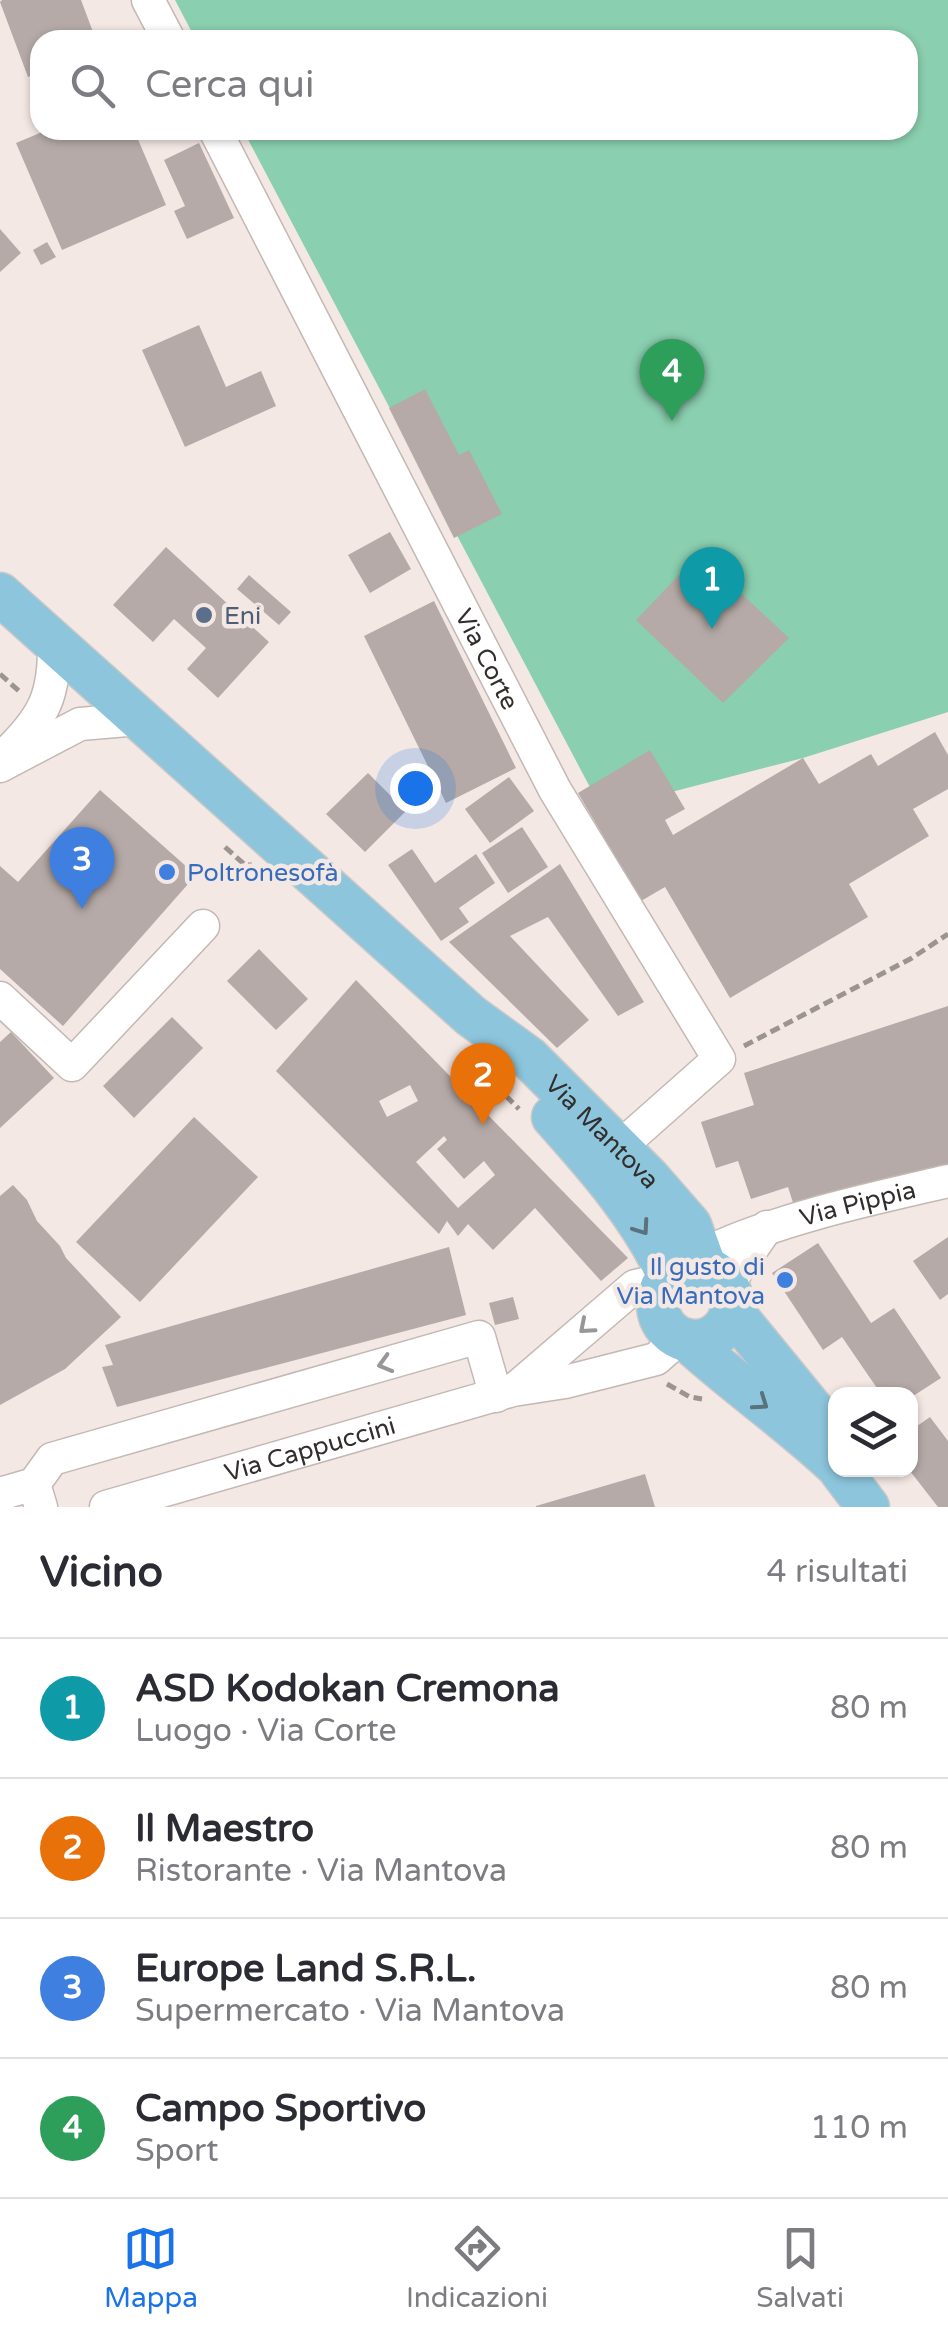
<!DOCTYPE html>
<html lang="it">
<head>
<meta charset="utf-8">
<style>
	body { margin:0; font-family:"Varela Round",sans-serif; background:#f2f2f3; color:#2b2b33 }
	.controls { position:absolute; right:30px; bottom:30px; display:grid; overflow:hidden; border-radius:20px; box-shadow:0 2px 8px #0004 }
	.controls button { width:90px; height:90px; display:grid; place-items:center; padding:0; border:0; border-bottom:2px solid #e1e1e2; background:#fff; color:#2b2b33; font:50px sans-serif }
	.you { position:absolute; left:415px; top:788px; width:35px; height:35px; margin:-25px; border:8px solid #fff; border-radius:50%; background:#1a73e8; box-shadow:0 0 0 15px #1a73e833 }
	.badge { display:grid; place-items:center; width:65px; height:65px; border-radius:50%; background:#1a73e8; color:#fff; font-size:32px; font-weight:700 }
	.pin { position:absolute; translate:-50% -82px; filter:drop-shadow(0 2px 5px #0008) }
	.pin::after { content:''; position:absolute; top:52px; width:35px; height:30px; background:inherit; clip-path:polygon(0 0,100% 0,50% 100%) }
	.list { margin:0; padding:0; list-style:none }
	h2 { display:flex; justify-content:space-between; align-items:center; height:130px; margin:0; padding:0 40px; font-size:42px }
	h2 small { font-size:32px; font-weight:400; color:#7c7c81 }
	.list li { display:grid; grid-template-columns:65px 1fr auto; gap:30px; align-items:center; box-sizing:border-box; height:140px; padding:0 40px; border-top:2px solid #e1e1e2 }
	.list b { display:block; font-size:38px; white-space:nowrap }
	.list p { margin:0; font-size:32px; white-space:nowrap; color:#7c7c81 }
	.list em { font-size:32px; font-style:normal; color:#7c7c81 }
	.icon { flex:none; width:55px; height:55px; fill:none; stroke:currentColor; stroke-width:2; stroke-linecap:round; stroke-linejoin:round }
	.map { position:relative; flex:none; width:948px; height:1507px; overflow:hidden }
	.search { position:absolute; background:#fff; box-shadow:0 2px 8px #0004; left:30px; right:30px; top:30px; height:110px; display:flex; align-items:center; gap:25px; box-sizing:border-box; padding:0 35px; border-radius:30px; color:#7c7c81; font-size:38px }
	.sheet { height:690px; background:#fff }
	nav { display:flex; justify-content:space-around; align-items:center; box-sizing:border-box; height:140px; border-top:2px solid #e1e1e2; background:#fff; font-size:28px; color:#7c7c81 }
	nav a { display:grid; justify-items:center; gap:5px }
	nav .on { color:#1a73e8 }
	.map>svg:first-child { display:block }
	.green { fill:#8acfaf }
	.building { fill:#b5aaa7; fill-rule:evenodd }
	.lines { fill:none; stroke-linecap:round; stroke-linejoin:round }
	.minor-casing { stroke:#c3b8b4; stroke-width:35 }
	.major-casing { stroke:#cac9c8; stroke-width:45 }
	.path { stroke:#9c9491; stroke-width:5; stroke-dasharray:10 5; stroke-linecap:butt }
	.minor { stroke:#fff; stroke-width:32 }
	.major { stroke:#8cc5dc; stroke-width:42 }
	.oneway { stroke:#5a727c }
	.oneway2 { stroke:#989696 }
	.service-dot { fill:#5c6f8a; stroke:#f4e8e4; stroke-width:4 }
	.shop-dot { fill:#3f7fe0; stroke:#f4e8e4; stroke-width:4 }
	.labels { text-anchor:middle; stroke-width:9; stroke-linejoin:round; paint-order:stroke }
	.service-label { font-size:25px; fill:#4e5e75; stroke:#f4e8e4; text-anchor:start }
	.street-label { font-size:25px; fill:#322e2d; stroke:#f4e8e4 }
	.shop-label { font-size:25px; fill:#366cbe; stroke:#f4e8e4; text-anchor:start }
</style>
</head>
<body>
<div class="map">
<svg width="948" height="1507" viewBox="0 0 948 1507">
	<rect width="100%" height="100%" fill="#f4e8e4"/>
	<!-- green -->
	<path class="green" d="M 175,0 L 948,0 L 948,712 L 803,758 L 602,810 L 243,130 L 908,130 L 908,40 L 196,40 Z"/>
	<!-- building -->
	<path class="building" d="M 2,0 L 81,0 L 96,40 L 40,40 L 40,72 L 28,77 L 0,2 Z
		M 47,130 L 134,130 L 166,205 L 62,250 L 16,143 Z
		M 199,143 L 234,218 L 187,239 L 174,211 L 185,206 L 164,160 Z
		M 0,229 L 21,253 L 0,272 Z
		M 47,242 L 56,257 L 41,265 L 33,250 Z
		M 199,325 L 226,387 L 261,371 L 276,406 L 185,447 L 142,350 Z
		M 425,389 L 459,455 L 469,450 L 502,514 L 454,538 L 389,408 Z
		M 390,532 L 411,569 L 370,593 L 348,555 Z
		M 166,547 L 269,642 L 218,698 L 187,669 L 206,648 L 174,619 L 153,642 L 113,605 Z
		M 699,554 L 789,638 L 723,703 L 636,620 Z
		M 249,575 L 291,612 L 279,625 L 237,589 Z
		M 434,601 L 516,768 L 446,803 L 364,636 Z
		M 935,732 L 948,755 L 948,789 L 913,809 L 929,836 L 849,884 L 868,917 L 730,998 L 665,887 L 641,901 L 578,793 L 650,750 L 685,809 L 665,820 L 673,835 L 803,758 L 819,784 L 871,754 L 878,766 Z
		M 368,773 L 406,811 L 365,852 L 326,814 Z
		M 509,777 L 534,811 L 490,843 L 465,809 Z
		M 100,790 L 196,875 L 63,1026 L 0,969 L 0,866 L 18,882 Z
		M 522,827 L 548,867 L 508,893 L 482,853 Z
		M 412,849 L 435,883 L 476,854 L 495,883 L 459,908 L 469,922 L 441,941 L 388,865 Z
		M 560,864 L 644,1002 L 618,1016 L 548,917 L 510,936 L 589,1020 L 557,1048 L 449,942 Z
		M 259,949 L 308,999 L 276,1030 L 227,981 Z
		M 356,980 L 628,1258 L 601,1281 L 535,1208 L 493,1250 L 468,1224 L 458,1236 L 447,1221 L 439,1234 L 276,1071 ZM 410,1085 L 418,1101 L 387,1117 L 379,1101 ZM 444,1136 L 447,1140 L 437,1149 L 464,1179 L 484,1161 L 495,1175 L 458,1208 L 416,1162 Z
		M 948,1006 L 948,1164 L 797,1215 L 788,1187 L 751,1199 L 738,1161 L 716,1168 L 701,1122 L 754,1105 L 744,1073 Z
		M 172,1017 L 203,1048 L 134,1118 L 103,1086 Z
		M 11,1032 L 54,1078 L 0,1128 L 0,1042 Z
		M 194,1117 L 258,1177 L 140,1302 L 76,1242 Z
		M 13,1185 L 27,1200 L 37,1221 L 60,1246 L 66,1258 L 121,1317 L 65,1369 L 0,1405 L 0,1196 Z
		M 948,1237 L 948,1294 L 940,1300 L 913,1261 Z
		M 818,1243 L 871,1323 L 894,1308 L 941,1378 L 910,1398 L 910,1394 L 881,1394 L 842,1337 L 823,1350 L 772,1273 Z
		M 449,1247 L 466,1315 L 117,1407 L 102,1367 L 113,1365 L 105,1345 Z
		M 513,1297 L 519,1319 L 495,1325 L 489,1303 Z
		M 930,1417 L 948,1441 L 948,1507 L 938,1507 L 910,1471 L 910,1431 Z
		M 645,1474 L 655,1507 L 536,1507 L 536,1506 Z"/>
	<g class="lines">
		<!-- minor casing -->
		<g class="minor-casing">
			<g id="minor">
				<path d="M 148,0 L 169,40"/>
				<path id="s1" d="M 215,130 L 555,790 L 719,1059 L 631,1137 L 604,1166"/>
				<path d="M 8,752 C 45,716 55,694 54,642"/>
				<path d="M 0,766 L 80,724 L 139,719"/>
				<path d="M 0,998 L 72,1065 L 203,926"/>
				<path id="s2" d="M 712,1271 L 721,1246 C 794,1215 871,1199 948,1181"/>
				<path d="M 727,1285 L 767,1227"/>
				<path d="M 515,1389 L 635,1286 L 666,1279"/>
				<path d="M 0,1494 L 34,1484"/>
				<path d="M 41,1507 L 34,1484 L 52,1459 L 479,1337 L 496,1396"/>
				<path id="s3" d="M 106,1507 L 513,1390 L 565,1382 L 656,1359 L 680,1338"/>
			</g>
		</g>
		<!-- major casing -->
		<g class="major-casing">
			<g id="major">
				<path id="s4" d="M 0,594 L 471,1016 L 529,1058 L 649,1178 L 690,1225 L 706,1269"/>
				<path d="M 553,1117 C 596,1165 642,1217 669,1277"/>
				<circle cx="695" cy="1304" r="37"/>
				<path d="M 731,1310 L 817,1415 L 829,1442"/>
				<path d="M 687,1340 C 735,1384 788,1420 836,1465"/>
				<path d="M 840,1470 L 868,1507"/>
			</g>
		</g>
		<!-- path -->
		<path class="path" d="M 0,674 L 20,692
			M 225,847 L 245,865 L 252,865
			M 744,1046 L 912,958 L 948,934
			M 474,1064 L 519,1109
			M 667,1384 L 690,1397 L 702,1399"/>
		<!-- minor -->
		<use href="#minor" class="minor"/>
		<!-- major -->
		<use href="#major" class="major"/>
	</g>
	<!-- one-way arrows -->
	<defs><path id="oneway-chevron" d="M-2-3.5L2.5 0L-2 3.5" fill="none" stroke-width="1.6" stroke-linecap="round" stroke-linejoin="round" transform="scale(2.5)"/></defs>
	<g class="oneway">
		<use href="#oneway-chevron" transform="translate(642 1228) rotate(55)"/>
		<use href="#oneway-chevron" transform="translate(761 1403) rotate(35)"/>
	</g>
	<g class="oneway2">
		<use href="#oneway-chevron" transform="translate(586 1327) rotate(139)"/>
		<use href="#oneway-chevron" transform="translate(385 1364) rotate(164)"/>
	</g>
	<!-- markers -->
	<circle class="service-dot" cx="204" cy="615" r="10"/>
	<g class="shop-dot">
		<circle cx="167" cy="872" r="10"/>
		<circle cx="785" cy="1280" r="10"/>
	</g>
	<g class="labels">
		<!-- service labels -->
		<g class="service-label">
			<text x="224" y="624">Eni</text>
		</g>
		<!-- street labels -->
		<g class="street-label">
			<text dy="9" stroke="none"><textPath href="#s1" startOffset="595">Via Corte</textPath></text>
			<text dy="9" stroke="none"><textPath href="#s4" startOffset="808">Via Mantova</textPath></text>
			<text dy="9" stroke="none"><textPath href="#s2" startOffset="170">Via Pippia</textPath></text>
			<text dy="9" stroke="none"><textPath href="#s3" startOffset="212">Via Cappuccini</textPath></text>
		</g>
		<!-- shop labels -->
		<g class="shop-label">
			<text x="187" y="881">Poltronesofà</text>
			<text x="765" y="1275" text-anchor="end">Il gusto di<tspan x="765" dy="29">Via Mantova</tspan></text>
		</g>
	</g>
</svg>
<div class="controls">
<button><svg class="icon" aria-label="layers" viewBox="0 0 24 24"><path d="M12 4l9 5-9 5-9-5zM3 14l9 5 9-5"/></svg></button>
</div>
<div class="you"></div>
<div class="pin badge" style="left:712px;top:629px;background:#0f9aa8">1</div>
<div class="pin badge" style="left:483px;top:1125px;background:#e8710a">2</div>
<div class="pin badge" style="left:82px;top:909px;background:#3f7fe0">3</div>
<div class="pin badge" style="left:672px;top:421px;background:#2e9e5b">4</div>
<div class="search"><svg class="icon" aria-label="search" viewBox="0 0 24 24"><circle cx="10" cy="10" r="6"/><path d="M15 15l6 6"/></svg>Cerca qui</div>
</div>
<section class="sheet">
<h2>Vicino<small>4 risultati</small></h2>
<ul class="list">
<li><span class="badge" style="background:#0f9aa8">1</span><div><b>ASD Kodokan Cremona</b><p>Luogo · Via Corte</p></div><em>80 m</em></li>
<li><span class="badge" style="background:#e8710a">2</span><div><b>Il Maestro</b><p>Ristorante · Via Mantova</p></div><em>80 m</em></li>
<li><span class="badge" style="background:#3f7fe0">3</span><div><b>Europe Land S.R.L.</b><p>Supermercato · Via Mantova</p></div><em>80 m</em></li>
<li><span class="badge" style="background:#2e9e5b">4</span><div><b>Campo Sportivo</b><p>Sport</p></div><em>110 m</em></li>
</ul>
</section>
<nav>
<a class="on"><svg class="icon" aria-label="map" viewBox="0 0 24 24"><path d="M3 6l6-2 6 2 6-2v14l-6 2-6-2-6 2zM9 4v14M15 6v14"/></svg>Mappa</a>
<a><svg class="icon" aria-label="directions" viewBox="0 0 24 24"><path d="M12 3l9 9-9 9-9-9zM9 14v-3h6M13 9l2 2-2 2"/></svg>Indicazioni</a>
<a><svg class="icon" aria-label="saved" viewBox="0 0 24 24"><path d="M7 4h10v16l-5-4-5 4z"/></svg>Salvati</a>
</nav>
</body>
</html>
